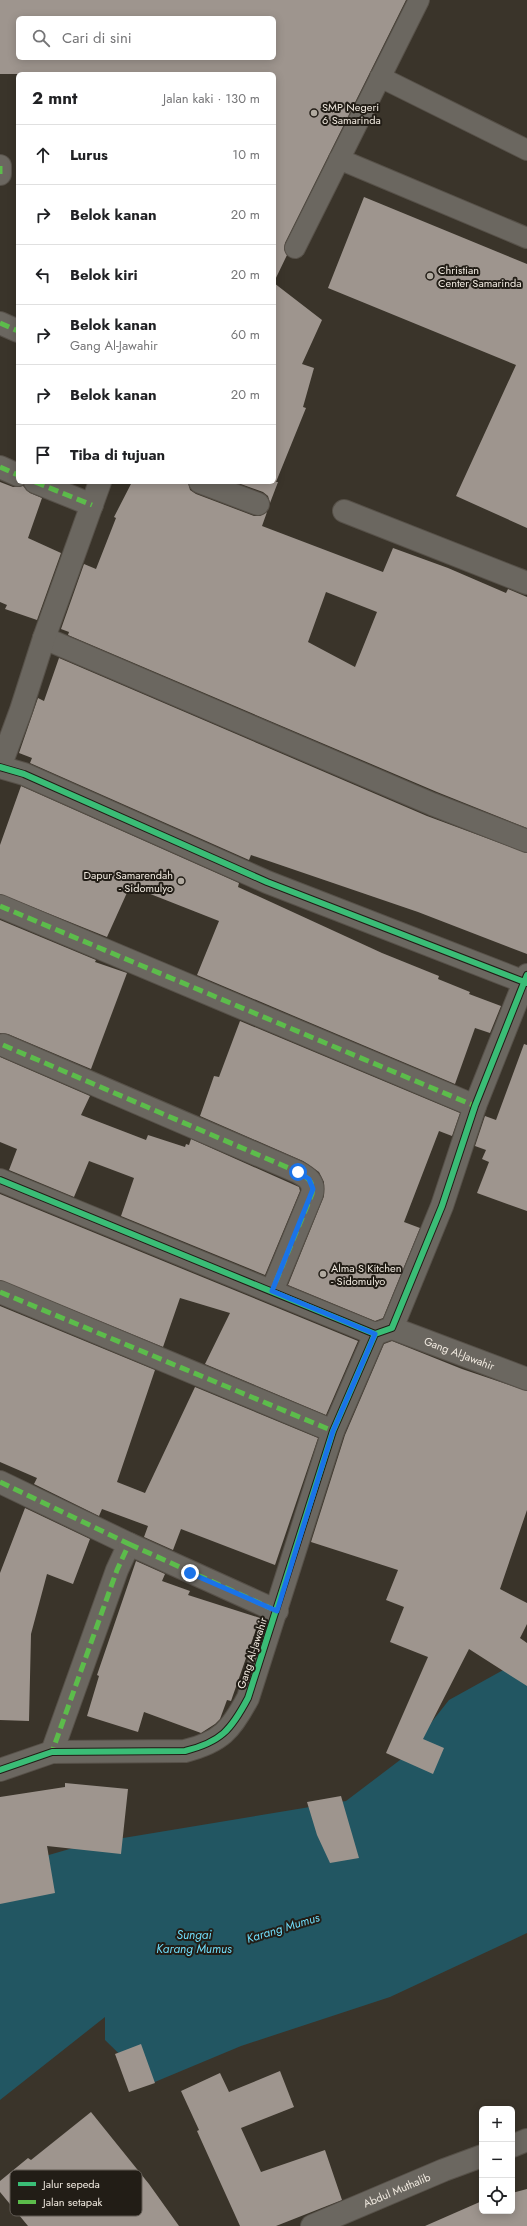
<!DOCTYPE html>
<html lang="id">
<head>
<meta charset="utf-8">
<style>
	body { margin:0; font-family:Jost,sans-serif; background:#f6f6f6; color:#202124 }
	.controls { position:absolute; right:12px; bottom:12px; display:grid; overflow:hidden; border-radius:6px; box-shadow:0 2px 10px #0003 }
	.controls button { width:36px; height:36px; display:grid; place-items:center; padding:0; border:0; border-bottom:1px solid #e0e0e0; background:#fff; color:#202124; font:20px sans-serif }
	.stop { position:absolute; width:12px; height:12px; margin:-9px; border:3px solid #1a73e8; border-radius:50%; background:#fff }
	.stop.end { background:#1a73e8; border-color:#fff; box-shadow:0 1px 4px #0008 }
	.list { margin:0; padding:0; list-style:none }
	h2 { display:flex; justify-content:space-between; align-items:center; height:52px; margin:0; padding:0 16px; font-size:17px }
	h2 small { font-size:13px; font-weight:400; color:#757577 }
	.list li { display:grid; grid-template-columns:26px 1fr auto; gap:12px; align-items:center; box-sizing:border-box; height:60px; padding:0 16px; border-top:1px solid #e0e0e0 }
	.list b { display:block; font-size:15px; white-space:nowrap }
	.list p { margin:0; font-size:13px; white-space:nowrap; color:#757577 }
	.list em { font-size:13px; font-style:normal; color:#757577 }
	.icon { flex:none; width:22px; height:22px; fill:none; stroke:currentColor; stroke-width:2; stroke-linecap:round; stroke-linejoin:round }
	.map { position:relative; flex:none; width:527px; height:2226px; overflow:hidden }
	.search { position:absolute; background:#fff; box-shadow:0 2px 10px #0003; left:16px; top:16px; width:260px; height:44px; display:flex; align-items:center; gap:10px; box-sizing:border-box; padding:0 14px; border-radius:6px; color:#757577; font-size:15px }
	.panel { position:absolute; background:#fff; box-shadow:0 2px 10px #0003; left:16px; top:72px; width:260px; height:412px; border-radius:6px }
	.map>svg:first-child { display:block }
	.water { fill:#225662 }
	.building { fill:#9e958e; fill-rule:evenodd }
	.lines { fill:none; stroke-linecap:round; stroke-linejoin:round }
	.service-casing { stroke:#575149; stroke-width:22 }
	.minor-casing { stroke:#575149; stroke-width:24 }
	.tertiary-casing { stroke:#575149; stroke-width:24 }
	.service { stroke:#6b6760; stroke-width:20 }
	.minor { stroke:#6b6760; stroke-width:22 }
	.tertiary { stroke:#6b6760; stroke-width:22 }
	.quiet { stroke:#5cbc4b; stroke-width:5; stroke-dasharray:10 5; stroke-linecap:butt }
	.cycleway-casing { stroke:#221d16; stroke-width:8 }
	.cycleway { stroke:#3abd76; stroke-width:6 }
	.route { stroke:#1a73e8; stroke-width:5 }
	.poi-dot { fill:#b1aaa0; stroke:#221d16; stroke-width:1.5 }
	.labels { text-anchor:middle; stroke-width:4; stroke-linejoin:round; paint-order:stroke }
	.poi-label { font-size:11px; fill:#f1eae0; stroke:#221d16; text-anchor:start }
	.street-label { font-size:11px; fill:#f1eae0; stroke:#221d16 }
	.water-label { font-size:12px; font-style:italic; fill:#70ddfa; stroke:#221d16 }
	.key { fill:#221d16; stroke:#605a53; stroke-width:1 }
	.key-label { font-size:11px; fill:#f1eae0 }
</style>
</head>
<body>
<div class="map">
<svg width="527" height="2226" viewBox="0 0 527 2226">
	<rect width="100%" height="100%" fill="#3a342a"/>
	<!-- water -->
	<path class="water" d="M 527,1657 L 527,1933 L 390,1997 L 241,2046 L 150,2084 L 105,2040 L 105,2017 L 0,2100 L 0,1869 L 87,1844 L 346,1801 L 404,1757 L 449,1700 Z"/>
	<!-- building -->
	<path class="building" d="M 0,0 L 406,0 L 285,243 L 284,249 L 287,255 L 274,282 L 274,74 L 0,74 ZM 18,18 L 274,18 L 274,58 L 18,58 Z
		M 364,197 L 527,264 L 527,528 L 456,496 L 516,365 L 328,288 Z
		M 274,283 L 322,320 L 302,364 L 314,368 L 303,407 L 306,408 L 276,482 L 278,482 L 270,503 L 268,496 L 263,492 L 235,482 L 274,482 Z
		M 0,482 L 13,487 L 23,486 L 30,493 L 42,498 L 28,538 L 61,553 L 37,620 L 5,609 L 7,605 L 0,602 Z
		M 132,482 L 188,482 L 190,490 L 196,494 L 254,516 L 260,516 L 267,512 L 262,526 L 383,572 L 393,548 L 448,568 L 506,593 L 508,589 L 527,597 L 527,828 L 437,792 L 68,635 L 69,632 L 61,629 L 84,564 L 96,569 L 116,518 L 114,517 ZM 326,592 L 377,612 L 355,667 L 308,642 Z
		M 59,658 L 427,816 L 527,853 L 527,954 L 418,912 L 251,855 L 249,860 L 30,763 L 32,758 L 19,753 L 38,698 L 44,701 Z
		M 21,786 L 239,883 L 238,887 L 382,953 L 439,976 L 438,979 L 470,992 L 469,994 L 501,1006 L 490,1033 L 475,1028 L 455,1084 L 197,975 L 219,921 L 130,886 L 107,937 L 0,894 L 0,845 Z
		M 0,920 L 96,960 L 95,962 L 127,973 L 91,1069 L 8,1034 L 0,1033 Z
		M 240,1021 L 460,1113 L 452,1136 L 439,1131 L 404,1222 L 420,1228 L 383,1318 L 375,1321 L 288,1285 L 324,1196 L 324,1182 L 319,1172 L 303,1161 L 200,1116 L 214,1076 L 219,1077 Z
		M 524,1044 L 527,1045 L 527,1211 L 477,1193 L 489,1162 L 482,1159 L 486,1150 L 475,1146 L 485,1116 L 496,1120 Z
		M 0,1057 L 90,1096 L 81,1115 L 146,1140 L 148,1135 L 185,1147 L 186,1144 L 189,1145 L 191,1139 L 299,1187 L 300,1191 L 265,1275 L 121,1216 L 134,1178 L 89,1161 L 74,1197 L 9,1170 L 17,1149 L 0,1142 Z
		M 0,1194 L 358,1341 L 326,1415 L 205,1364 L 230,1313 L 180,1298 L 163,1347 L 0,1280 Z
		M 0,1306 L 155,1370 L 117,1482 L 145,1493 L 195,1387 L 318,1438 L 275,1565 L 181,1529 L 173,1550 L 144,1537 L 148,1526 L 102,1509 L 99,1516 L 34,1484 L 37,1478 L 0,1462 Z
		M 392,1341 L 462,1369 L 527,1391 L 527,1510 L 500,1589 L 527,1603 L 527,1624 L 520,1638 L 527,1643 L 527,1686 L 469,1649 L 423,1739 L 444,1748 L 433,1774 L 386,1753 L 428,1657 L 390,1642 L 404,1607 L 386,1600 L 398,1570 L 311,1542 L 345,1435 L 384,1344 Z
		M 25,1508 L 90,1539 L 73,1584 L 47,1574 L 31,1634 L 29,1721 L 0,1720 L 0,1573 Z
		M 136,1561 L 165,1574 L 162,1581 L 190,1591 L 188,1595 L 260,1618 L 231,1701 L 227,1700 L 220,1719 L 215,1724 L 201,1733 L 144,1712 L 138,1732 L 87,1716 L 99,1676 L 97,1675 Z
		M 65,1783 L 128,1789 L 121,1854 L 47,1846 L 55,1893 L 0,1904 L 0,1797 L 65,1787 Z
		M 341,1796 L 359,1858 L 330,1863 L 317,1835 L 307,1802 Z
		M 141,2044 L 155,2083 L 129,2092 L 115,2054 Z
		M 280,2071 L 294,2107 L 241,2128 L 261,2172 L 325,2150 L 342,2200 L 276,2226 L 240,2226 L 197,2131 L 199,2130 L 181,2091 L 220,2073 L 229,2092 Z
		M 91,2112 L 149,2184 L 179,2226 L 28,2226 L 0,2192 L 0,2181 L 28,2158 L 31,2160 Z
		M 527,2189 L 527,2226 L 425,2226 L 482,2201 L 482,2211 L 512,2211 L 512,2193 Z"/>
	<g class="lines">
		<!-- service casing -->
		<g class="service-casing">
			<path id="service" d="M 380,77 L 527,150
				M 339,159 L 527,238
				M 295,248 L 419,0"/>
		</g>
		<!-- minor casing -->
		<g class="minor-casing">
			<g id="minor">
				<path d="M 0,166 L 0,174"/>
				<path d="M 0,323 L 18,331"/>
				<path d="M 0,467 L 18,475"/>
				<path d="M 35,482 L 92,505"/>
				<path d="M 200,482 L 258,504"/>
				<path d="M 344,511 L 527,583"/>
				<path d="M 44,638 L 432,804 L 527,841"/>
				<path d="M 0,767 L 24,774 L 267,882 L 527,983"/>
				<path d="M 0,767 L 21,710 L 44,638 L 100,482"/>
				<path d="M 0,906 L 475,1106"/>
				<path d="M 3,1045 L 298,1172 C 307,1177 315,1182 312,1194 L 272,1291"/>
				<path d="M 0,1180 L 375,1334 L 392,1328 L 442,1206 L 475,1106 L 527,975"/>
				<path d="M 0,1292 L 333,1431"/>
				<path id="s1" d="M 392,1328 L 527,1379"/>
				<path d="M 0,1482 L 129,1544 L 117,1570 L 52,1752"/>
				<path d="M 129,1544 L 277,1611"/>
				<path d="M 0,1770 L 52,1752 L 185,1751 C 221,1742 231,1730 248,1698 L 333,1431 L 375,1334"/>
			</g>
		</g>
		<!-- tertiary casing -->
		<g class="tertiary-casing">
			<g id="tertiary">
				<path d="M 512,2146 L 527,2140"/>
				<path id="s2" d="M 312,2226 L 444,2170 L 482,2156"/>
			</g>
		</g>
		<!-- service -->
		<use href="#service" class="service"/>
		<!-- minor -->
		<use href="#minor" class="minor"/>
		<!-- tertiary -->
		<use href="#tertiary" class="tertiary"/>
		<!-- quiet -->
		<path class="quiet" d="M 0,166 L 0,174
			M 0,323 L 18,331
			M 0,467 L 18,475
			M 35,482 L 92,505
			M 0,906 L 475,1106
			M 3,1045 L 298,1172 C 307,1177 315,1182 312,1194 L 272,1291
			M 0,1292 L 333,1431
			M 0,1482 L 129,1544 L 117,1570 L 52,1752
			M 129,1544 L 277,1611"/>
		<!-- cycleway casing -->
		<g class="cycleway-casing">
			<path id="cycleway" d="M 0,767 L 24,774 L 267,882 L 527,983
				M 0,1180 L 375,1334 L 392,1328 L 442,1206 L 475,1106 L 527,975
				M 0,1770 L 52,1752 L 185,1751 C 221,1742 231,1730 248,1698 L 333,1431 L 375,1334"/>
		</g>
		<!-- cycleway -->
		<use href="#cycleway" class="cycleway"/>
	</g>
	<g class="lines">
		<!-- route -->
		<path class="route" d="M 190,1573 L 277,1611 L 333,1431 L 375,1334 L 272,1291 L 313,1189 L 309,1179 L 298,1172"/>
	</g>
	<!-- markers -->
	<g class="poi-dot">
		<circle cx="314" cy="113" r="4"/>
		<circle cx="430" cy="276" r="4"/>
		<circle cx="181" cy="881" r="4"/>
		<circle cx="323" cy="1274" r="4"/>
	</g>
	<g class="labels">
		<!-- poi labels -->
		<g class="poi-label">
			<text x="322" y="111">SMP Negeri<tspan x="322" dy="13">6 Samarinda</tspan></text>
			<text x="438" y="274">Christian<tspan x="438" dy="13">Center Samarinda</tspan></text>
			<text x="173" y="879" text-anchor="end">Dapur Samarendah<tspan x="173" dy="13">- Sidomulyo</tspan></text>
			<text x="331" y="1272">Alma S Kitchen<tspan x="331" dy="13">- Sidomulyo</tspan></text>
		</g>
		<!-- street labels -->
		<g class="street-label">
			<text dy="4" stroke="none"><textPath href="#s1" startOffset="72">Gang Al-Jawahir</textPath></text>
			<text transform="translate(252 1653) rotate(-72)" y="4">Gang Al-Jawahir</text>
			<text dy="4" stroke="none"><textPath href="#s2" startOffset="92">Abdul Muthalib</textPath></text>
		</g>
		<!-- water labels -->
		<g class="water-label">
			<text transform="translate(283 1928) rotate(-17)" y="4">Karang Mumus</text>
			<text x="194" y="1939">Sungai<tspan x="194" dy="14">Karang Mumus</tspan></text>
		</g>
	</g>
	<!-- legend -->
	<rect x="10" y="2170" width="132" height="46" rx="6" class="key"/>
	<rect x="18" y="2182" width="18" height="4" fill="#3abd76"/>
	<rect x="18" y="2200" width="18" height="4" fill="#5cbc4b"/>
	<g class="key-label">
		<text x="43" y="2188">Jalur sepeda</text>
		<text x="43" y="2206">Jalan setapak</text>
	</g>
</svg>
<div class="controls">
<button>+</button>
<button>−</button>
<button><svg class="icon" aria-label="locate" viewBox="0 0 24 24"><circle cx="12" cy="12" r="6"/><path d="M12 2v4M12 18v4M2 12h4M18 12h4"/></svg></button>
</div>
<div class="stop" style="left:298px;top:1172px"></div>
<div class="stop end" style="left:190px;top:1573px"></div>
<div class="search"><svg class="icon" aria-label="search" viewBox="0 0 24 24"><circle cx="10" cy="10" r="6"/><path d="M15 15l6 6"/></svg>Cari di sini</div>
<section class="panel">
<h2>2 mnt<small>Jalan kaki · 130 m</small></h2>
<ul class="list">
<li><svg class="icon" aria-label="ahead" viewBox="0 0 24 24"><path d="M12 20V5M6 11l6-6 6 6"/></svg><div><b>Lurus</b></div><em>10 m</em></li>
<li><svg class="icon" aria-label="right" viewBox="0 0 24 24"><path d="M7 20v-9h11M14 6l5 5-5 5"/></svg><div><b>Belok kanan</b></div><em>20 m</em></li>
<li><svg class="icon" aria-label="left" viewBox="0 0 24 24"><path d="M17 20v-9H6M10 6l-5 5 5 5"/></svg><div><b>Belok kiri</b></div><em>20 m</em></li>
<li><svg class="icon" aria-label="right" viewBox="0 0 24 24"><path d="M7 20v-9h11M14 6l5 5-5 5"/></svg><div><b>Belok kanan</b><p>Gang Al-Jawahir</p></div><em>60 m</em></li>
<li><svg class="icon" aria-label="right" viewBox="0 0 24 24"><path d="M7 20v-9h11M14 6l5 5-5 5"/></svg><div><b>Belok kanan</b></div><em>20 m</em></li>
<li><svg class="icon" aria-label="arrive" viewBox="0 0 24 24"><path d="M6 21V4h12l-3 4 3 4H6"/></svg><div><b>Tiba di tujuan</b></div></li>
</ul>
</section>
</div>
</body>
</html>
